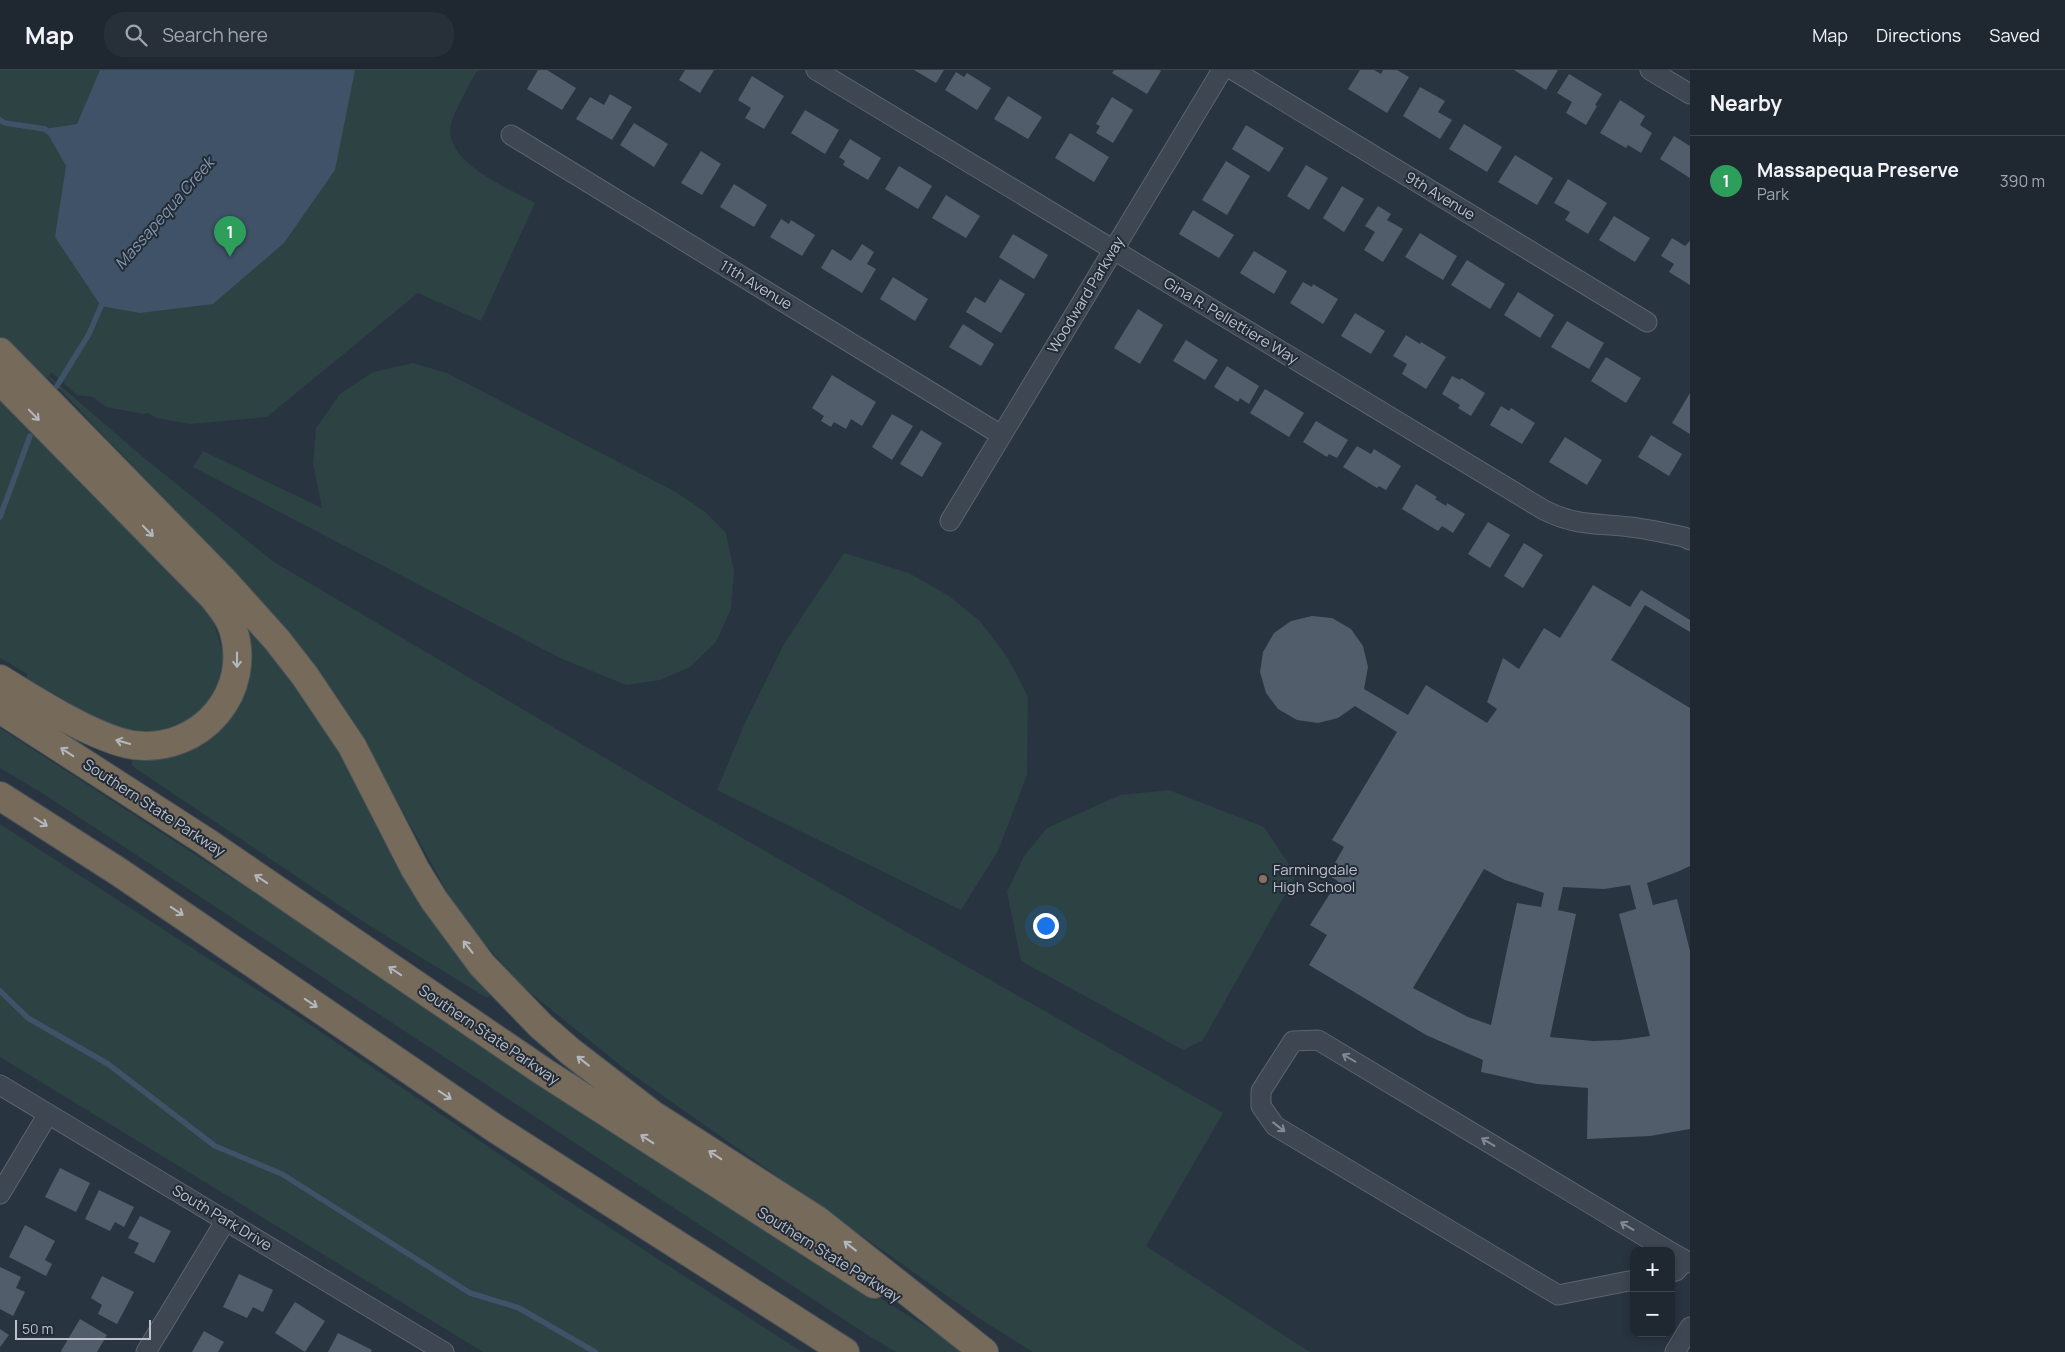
<!DOCTYPE html>
<html lang="en">
<head>
<meta charset="utf-8">
<style>
	body { margin:0; font-family:Manrope,sans-serif; background:#272f39; color:#f1f3f6 }
	.controls { position:absolute; right:15px; bottom:15px; display:grid; overflow:hidden; border-radius:10px; box-shadow:0 2px 8px #0003 }
	.controls button { width:45px; height:45px; display:grid; place-items:center; padding:0; border:0; border-bottom:1px solid #3c444d; background:#1f2731; color:#f1f3f6; font:25px sans-serif }
	.scale { position:absolute; left:15px; bottom:12px; width:136px; box-sizing:border-box; padding-left:5px; border:2px solid #bac1cb; border-top:0; font-size:14px; line-height:18px; white-space:nowrap; color:#bac1cb; -webkit-text-stroke:4px #222b36; paint-order:stroke }
	.you { position:absolute; left:1045px; top:855px; width:18px; height:18px; margin:-12px; border:4px solid #fff; border-radius:50%; background:#1a73e8; box-shadow:0 0 0 8px #1a73e833 }
	.badge { display:grid; place-items:center; width:32px; height:32px; border-radius:50%; background:#99bdf0; color:#fff; font-size:16px; font-weight:700 }
	.pin { position:absolute; translate:-50% -41px; filter:drop-shadow(0 1px 2px #0008) }
	.pin::after { content:''; position:absolute; top:26px; width:18px; height:15px; background:inherit; clip-path:polygon(0 0,100% 0,50% 100%) }
	.list { margin:0; padding:0; list-style:none }
	h2 { display:flex; justify-content:space-between; align-items:center; height:65px; margin:0; padding:0 20px; font-size:21px }
	h2 small { font-size:16px; font-weight:400; color:#a1a5ab }
	.list li { display:grid; grid-template-columns:32px 1fr auto; gap:15px; align-items:center; box-sizing:border-box; height:90px; padding:0 20px; border-top:1px solid #3c444d }
	.list b { display:block; font-size:19px; white-space:nowrap }
	.list p { margin:0; font-size:16px; white-space:nowrap; color:#a1a5ab }
	.list em { font-size:16px; font-style:normal; color:#a1a5ab }
	.icon { flex:none; width:28px; height:28px; fill:none; stroke:currentColor; stroke-width:2; stroke-linecap:round; stroke-linejoin:round }
	.map { position:relative; flex:none; width:1690px; height:1282px; overflow:hidden }
	header { display:flex; align-items:center; gap:30px; box-sizing:border-box; height:70px; padding:0 25px; background:#1f2731; border-bottom:1px solid #3c444d }
	header strong { font-size:24px }
	nav { display:flex; gap:28px; margin-inline-start:auto; font-size:18px }
	.search { width:350px; height:45px; background:#272f39; display:flex; align-items:center; gap:12px; box-sizing:border-box; padding:0 18px; border-radius:20px; color:#a1a5ab; font-size:19px }
	main { display:flex }
	aside { flex:1; background:#1f2731 }
	.map>svg:first-child { display:block }
	.green { fill:#2c4243 }
	.water { fill:#405268 }
	.lines { fill:none; stroke-linecap:round; stroke-linejoin:round }
	.stream { stroke:#405268; stroke-width:5.5 }
	.building { fill:#525d6b; fill-rule:evenodd }
	.minor-casing { stroke:#5b646e; stroke-width:21 }
	.motorway-casing { stroke:#48515b; stroke-width:30 }
	.minor { stroke:#3d4651; stroke-width:19 }
	.motorway { stroke:#766b5b; stroke-width:28 }
	.oneway { stroke:#b3b8c0 }
	.oneway2 { stroke:#828a94 }
	.education-dot { fill:#8d6e63; stroke:#222b36; stroke-width:2 }
	.labels { text-anchor:middle; stroke-width:4; stroke-linejoin:round; paint-order:stroke }
	.street-label { font-size:15px; fill:#bac1cb; stroke:#222b36 }
	.poi-label { font-size:15px; fill:#bac1cb; stroke:#222b36; text-anchor:start }
	.water-label { font-size:16px; font-style:italic; fill:#8498af; stroke:#222b36 }
</style>
</head>
<body>
<header>
<strong>Map</strong>
<div class="search"><svg class="icon" aria-label="search" viewBox="0 0 24 24"><circle cx="10" cy="10" r="6"/><path d="M15 15l6 6"/></svg>Search here</div>
<nav><a>Map</a><a>Directions</a><a>Saved</a></nav>
</header>
<main>
<div class="map">
<svg width="1690" height="1282" viewBox="0 0 1690 1282">
	<rect width="100%" height="100%" fill="#293441"/>
	<!-- green -->
	<path class="green" d="M 0,0 L 482,0 L 476,2 C 469,16 455,40 451,54 C 442,92 509,118 535,133 L 481,251 L 418,223 L 267,347 L 190,354 L 157,348 L 148,343 L 144,344 L 106,337 L 93,327 L 77,325 L 51,302 L 49,306 L 143,387 L 274,492 L 683,734 L 1223,1043 L 1146,1176 L 1310,1282 L 1033,1282 L 980,1249 L 625,999 L 522,916 L 460,845 L 349,645 L 256,525 L 48,307 L 24,351 L 212,547 L 224,586 L 216,622 L 193,651 L 148,665 L 107,653 L 26,612 L 27,604 L 0,588 Z
		M 413,293 L 447,303 L 676,422 L 705,442 L 726,463 L 734,501 L 731,539 L 716,572 L 690,597 L 660,610 L 626,615 L 560,588 L 193,397 L 203,381 L 322,438 L 313,394 L 316,358 L 340,324 L 373,302 Z
		M 844,483 L 909,503 L 949,526 L 980,551 L 1008,588 L 1028,627 L 1027,705 L 998,781 L 961,840 L 717,720 L 744,655 L 784,574 Z
		M 233,533 L 310,634 L 493,922 L 487,928 L 370,856 L 132,696 L 132,685 L 234,639 L 250,594 L 244,564 Z
		M 0,658 L 848,1208 L 967,1282 L 896,1282 L 869,1266 L 42,723 L 0,698 Z
		M 1169,720 L 1264,757 L 1296,805 L 1203,970 L 1183,980 L 1021,891 L 1007,822 L 1024,786 L 1047,758 L 1120,725 Z
		M 0,754 L 293,943 L 559,1125 L 802,1282 L 483,1282 L 0,987 Z"/>
	<!-- water -->
	<path class="water" d="M 100,0 L 355,0 L 335,100 L 284,173 L 213,234 L 140,243 L 101,236 L 55,167 L 66,96 L 45,59 L 77,54 Z"/>
	<g class="lines">
		<!-- stream -->
		<path class="stream" d="M 0,50 L 5,53 L 45,59 L 50,63
			M 57,316 L 89,264 L 101,236 L 106,230
			M 0,447 L 30,366
			M 0,921 L 28,948 L 108,994 L 215,1076 L 282,1104 L 470,1223 L 519,1238 L 595,1282"/>
	</g>
	<!-- building -->
	<path class="building" d="M 538,0 L 547,0 L 576,18 L 562,40 L 527,19 Z
		M 685,0 L 714,0 L 700,23 L 679,10 Z
		M 914,0 L 944,0 L 936,13 Z
		M 1114,0 L 1159,0 L 1161,1 L 1147,24 L 1112,3 Z
		M 1360,0 L 1374,0 L 1381,4 L 1383,0 L 1397,0 L 1409,7 L 1387,43 L 1348,19 Z
		M 1514,0 L 1558,0 L 1546,20 Z
		M 956,2 L 964,7 L 967,3 L 991,18 L 977,40 L 945,20 Z
		M 1569,4 L 1602,24 L 1595,35 L 1597,36 L 1586,55 L 1566,43 L 1572,32 L 1557,23 Z
		M 752,6 L 784,26 L 764,59 L 745,48 L 751,38 L 738,30 Z
		M 1420,17 L 1445,31 L 1438,42 L 1452,50 L 1440,69 L 1403,46 Z
		M 610,24 L 632,37 L 612,70 L 576,49 L 590,27 L 604,35 Z
		M 1008,26 L 1042,47 L 1028,69 L 994,49 Z
		M 1112,27 L 1133,40 L 1113,73 L 1096,63 L 1100,56 L 1096,54 Z
		M 1620,30 L 1645,46 L 1640,55 L 1652,63 L 1641,83 L 1628,75 L 1626,78 L 1600,63 Z
		M 805,40 L 839,60 L 825,84 L 791,63 Z
		M 634,53 L 668,74 L 654,97 L 620,75 Z
		M 1464,54 L 1502,77 L 1487,102 L 1449,79 Z
		M 1246,55 L 1284,78 L 1269,102 L 1232,79 Z
		M 1070,63 L 1109,87 L 1094,112 L 1055,88 Z
		M 1674,66 L 1690,76 L 1690,108 L 1660,89 Z
		M 850,69 L 881,88 L 868,110 L 843,95 L 845,91 L 839,87 Z
		M 701,81 L 721,94 L 702,125 L 681,113 Z
		M 1515,85 L 1553,108 L 1537,135 L 1498,112 Z
		M 1226,91 L 1250,106 L 1227,145 L 1202,130 Z
		M 1306,95 L 1328,108 L 1309,140 L 1287,126 Z
		M 899,96 L 932,116 L 918,139 L 885,119 Z
		M 1568,109 L 1607,133 L 1588,164 L 1565,150 L 1570,142 L 1554,133 Z
		M 734,114 L 767,135 L 754,157 L 720,137 Z
		M 1342,116 L 1364,129 L 1344,162 L 1323,148 Z
		M 946,125 L 980,146 L 966,168 L 932,148 Z
		M 1378,136 L 1391,144 L 1387,150 L 1403,159 L 1383,192 L 1364,180 L 1375,162 L 1365,156 Z
		M 1193,140 L 1234,165 L 1219,188 L 1179,164 Z
		M 1614,146 L 1650,168 L 1635,192 L 1599,170 Z
		M 781,149 L 789,154 L 791,150 L 815,165 L 802,186 L 770,167 Z
		M 1420,163 L 1457,186 L 1443,210 L 1405,187 Z
		M 1013,164 L 1048,185 L 1034,209 L 999,187 Z
		M 1672,168 L 1685,176 L 1690,171 L 1690,215 L 1669,202 L 1674,194 L 1661,186 Z
		M 862,174 L 874,182 L 867,194 L 876,199 L 862,223 L 821,198 L 832,179 L 851,191 Z
		M 1254,181 L 1287,201 L 1274,224 L 1240,203 Z
		M 1467,190 L 1505,214 L 1490,239 L 1451,215 Z
		M 893,207 L 928,229 L 915,251 L 880,229 Z
		M 1000,209 L 1025,224 L 1001,263 L 966,242 L 975,227 L 985,233 Z
		M 1303,212 L 1312,217 L 1313,214 L 1338,229 L 1323,254 L 1290,233 Z
		M 1518,222 L 1554,245 L 1540,268 L 1504,245 Z
		M 1138,239 L 1163,255 L 1140,294 L 1114,278 Z
		M 1355,243 L 1385,261 L 1371,284 L 1341,266 Z
		M 1567,251 L 1604,273 L 1589,299 L 1551,277 Z
		M 963,254 L 994,274 L 981,296 L 949,277 Z
		M 1406,265 L 1420,274 L 1421,272 L 1446,287 L 1426,319 L 1402,304 L 1407,294 L 1393,286 Z
		M 1186,270 L 1218,290 L 1205,310 L 1173,291 Z
		M 1606,287 L 1641,308 L 1626,333 L 1591,311 Z
		M 1227,296 L 1259,316 L 1249,334 L 1240,328 L 1238,332 L 1214,317 Z
		M 832,305 L 876,332 L 862,356 L 851,349 L 846,359 L 834,352 L 831,357 L 821,351 L 824,346 L 812,338 Z
		M 1452,306 L 1460,310 L 1461,308 L 1485,323 L 1471,346 L 1458,338 L 1460,335 L 1442,324 Z
		M 1265,319 L 1304,343 L 1289,367 L 1250,343 Z
		M 1690,323 L 1690,364 L 1672,353 Z
		M 1501,336 L 1509,341 L 1511,338 L 1535,353 L 1522,374 L 1490,355 Z
		M 892,344 L 913,356 L 892,390 L 872,377 Z
		M 1316,351 L 1348,370 L 1337,388 L 1329,384 L 1327,387 L 1303,372 Z
		M 921,360 L 942,373 L 922,407 L 900,394 Z
		M 1651,365 L 1682,384 L 1669,406 L 1638,387 Z
		M 1565,367 L 1602,390 L 1587,415 L 1549,392 Z
		M 1357,376 L 1371,384 L 1374,379 L 1401,396 L 1386,420 L 1379,416 L 1377,418 L 1343,397 Z
		M 1416,414 L 1437,427 L 1435,429 L 1446,436 L 1447,433 L 1465,444 L 1453,463 L 1442,456 L 1438,461 L 1402,439 Z
		M 1488,452 L 1510,465 L 1490,498 L 1468,484 Z
		M 1524,473 L 1543,485 L 1523,518 L 1504,506 Z
		M 1593,515 L 1630,537 L 1641,520 L 1690,550 L 1690,562 L 1645,535 L 1611,590 L 1690,638 L 1690,796 L 1677,802 L 1647,813 L 1653,835 L 1677,829 L 1690,881 L 1690,1059 L 1650,1066 L 1587,1069 L 1588,1018 L 1537,1014 L 1481,1002 L 1483,990 L 1426,965 L 1309,895 L 1327,865 L 1310,855 L 1338,811 L 1328,805 L 1344,777 L 1332,770 L 1397,662 L 1355,636 L 1338,648 L 1318,653 L 1297,650 L 1278,639 L 1266,623 L 1260,602 L 1263,582 L 1274,563 L 1291,551 L 1312,546 L 1332,548 L 1351,559 L 1363,576 L 1368,597 L 1364,619 L 1408,645 L 1426,615 L 1487,653 L 1497,639 L 1487,632 L 1503,588 L 1519,599 L 1544,558 L 1560,568 ZM 1484,799 L 1505,810 L 1544,823 L 1541,837 L 1517,833 L 1491,955 L 1468,947 L 1413,918 ZM 1630,815 L 1636,839 L 1619,844 L 1650,966 L 1621,970 L 1593,971 L 1550,967 L 1576,844 L 1558,840 L 1563,817 L 1604,819 Z
		M 60,1098 L 90,1113 L 76,1142 L 45,1127 Z
		M 99,1120 L 134,1137 L 124,1157 L 115,1152 L 110,1161 L 85,1149 Z
		M 140,1146 L 171,1161 L 154,1193 L 134,1183 L 139,1173 L 128,1168 Z
		M 25,1155 L 55,1171 L 45,1190 L 52,1194 L 46,1206 L 9,1187 Z
		M 0,1197 L 21,1207 L 16,1218 L 25,1222 L 13,1246 L 0,1239 Z
		M 239,1204 L 273,1220 L 263,1242 L 253,1237 L 247,1248 L 223,1237 Z
		M 102,1206 L 134,1222 L 117,1254 L 98,1244 L 102,1235 L 91,1228 Z
		M 295,1232 L 325,1251 L 305,1282 L 275,1263 Z
		M 80,1249 L 107,1265 L 97,1282 L 62,1282 L 61,1281 Z
		M 0,1259 L 9,1265 L 0,1277 Z
		M 204,1261 L 224,1272 L 218,1282 L 192,1282 Z
		M 338,1263 L 372,1280 L 371,1282 L 328,1282 Z"/>
	<g class="lines">
		<!-- minor casing -->
		<g class="minor-casing">
			<path id="minor" d="M 816,0 L 1544,440 C 1575,456 1597,453 1630,457 C 1648,459 1666,463 1684,467 L 1690,470
				M 1233,0 L 1647,252
				M 1650,0 L 1690,24
				M 511,65 L 1001,365
				M 950,451 L 1222,0
				M 0,1015 L 444,1282
				M 0,1124 L 48,1044
				M 1671,1182 L 1690,1193
				M 1671,1202 L 1676,1201 L 1685,1190
				M 1634,1210 L 1558,1225 L 1275,1056 L 1261,1036 L 1261,1021 L 1293,971 L 1318,970 L 1669,1181
				M 146,1282 L 226,1150
				M 1675,1282 L 1690,1257"/>
		</g>
		<!-- motorway casing -->
		<g class="motorway-casing">
			<path id="motorway" d="M 0,282 L 224,511 L 277,570 L 305,606 L 352,676 L 415,799 L 434,830 L 482,895 L 541,956 L 571,982 L 653,1045 L 817,1150 L 984,1282
				M 0,310 L 213,527 C 220,536 228,545 232,556 C 255,621 201,684 133,675 C 95,669 34,630 0,609
				M 0,639 L 205,771 L 544,1002 L 874,1214
				M 0,726 L 119,802 L 496,1059 L 845,1282"/>
		</g>
		<!-- minor -->
		<use href="#minor" class="minor"/>
		<!-- motorway -->
		<use href="#motorway" class="motorway"/>
	</g>
	<!-- one-way arrows -->
	<defs><path id="oneway-shaft" d="M-6 0H5M1.5-3L5.5 0L1.5 3" fill="none" stroke-width="1.6" stroke-linecap="round" stroke-linejoin="round" transform="scale(1.25)"/></defs>
	<g class="oneway">
		<use href="#oneway-shaft" transform="translate(34 345) rotate(46)"/>
		<use href="#oneway-shaft" transform="translate(148 461) rotate(46)"/>
		<use href="#oneway-shaft" transform="translate(237 590) rotate(90)"/>
		<use href="#oneway-shaft" transform="translate(123 672) rotate(-164)"/>
		<use href="#oneway-shaft" transform="translate(67 682) rotate(-147)"/>
		<use href="#oneway-shaft" transform="translate(41 752) rotate(32)"/>
		<use href="#oneway-shaft" transform="translate(261 809) rotate(-146)"/>
		<use href="#oneway-shaft" transform="translate(177 841) rotate(34)"/>
		<use href="#oneway-shaft" transform="translate(468 877) rotate(-128)"/>
		<use href="#oneway-shaft" transform="translate(395 901) rotate(-146)"/>
		<use href="#oneway-shaft" transform="translate(311 933) rotate(34)"/>
		<use href="#oneway-shaft" transform="translate(583 991) rotate(-142)"/>
		<use href="#oneway-shaft" transform="translate(445 1025) rotate(34)"/>
		<use href="#oneway-shaft" transform="translate(647 1069) rotate(-147)"/>
		<use href="#oneway-shaft" transform="translate(715 1085) rotate(-147)"/>
		<use href="#oneway-shaft" transform="translate(850 1176) rotate(-142)"/>
	</g>
	<g class="oneway2">
		<use href="#oneway-shaft" transform="translate(1349 988) rotate(-150)"/>
		<use href="#oneway-shaft" transform="translate(1279 1057) rotate(38)"/>
		<use href="#oneway-shaft" transform="translate(1488 1072) rotate(-149)"/>
		<use href="#oneway-shaft" transform="translate(1627 1156) rotate(-149)"/>
	</g>
	<!-- markers -->
	<circle class="education-dot" cx="1263" cy="809" r="5"/>
	<g class="labels">
		<!-- street labels -->
		<g class="street-label">
			<text transform="translate(1440 126) rotate(31)" y="5">9th Avenue</text>
			<text transform="translate(756 215) rotate(31)" y="5">11th Avenue</text>
			<text transform="translate(1086 225) rotate(-59)" y="5">Woodward Parkway</text>
			<text transform="translate(1231 251) rotate(31)" y="5">Gina R. Pellettiere Way</text>
			<text transform="translate(154 738) rotate(33)" y="5">Southern State Parkway</text>
			<text transform="translate(489 965) rotate(34)" y="5">Southern State Parkway</text>
			<text transform="translate(222 1148) rotate(31)" y="5">South Park Drive</text>
			<text transform="translate(829 1185) rotate(32)" y="5">Southern State Parkway</text>
		</g>
		<!-- poi labels -->
		<g class="poi-label">
			<text x="1273" y="805">Farmingdale<tspan x="1273" dy="17">High School</tspan></text>
		</g>
		<!-- water labels -->
		<g class="water-label">
			<text transform="translate(164 143) rotate(-49)" y="6">Massapequa Creek</text>
		</g>
	</g>
</svg>
<div class="controls">
<button>+</button>
<button>−</button>
</div>
<div class="scale">50 m</div>
<div class="you"></div>
<div class="pin badge" style="left:230px;top:187px;background:#2e9e5b">1</div>
</div>
<aside>
<h2>Nearby<small></small></h2>
<ul class="list">
<li><span class="badge" style="background:#2e9e5b">1</span><div><b>Massapequa Preserve</b><p>Park</p></div><em>390 m</em></li>
</ul>
</aside>
</main>
</body>
</html>
